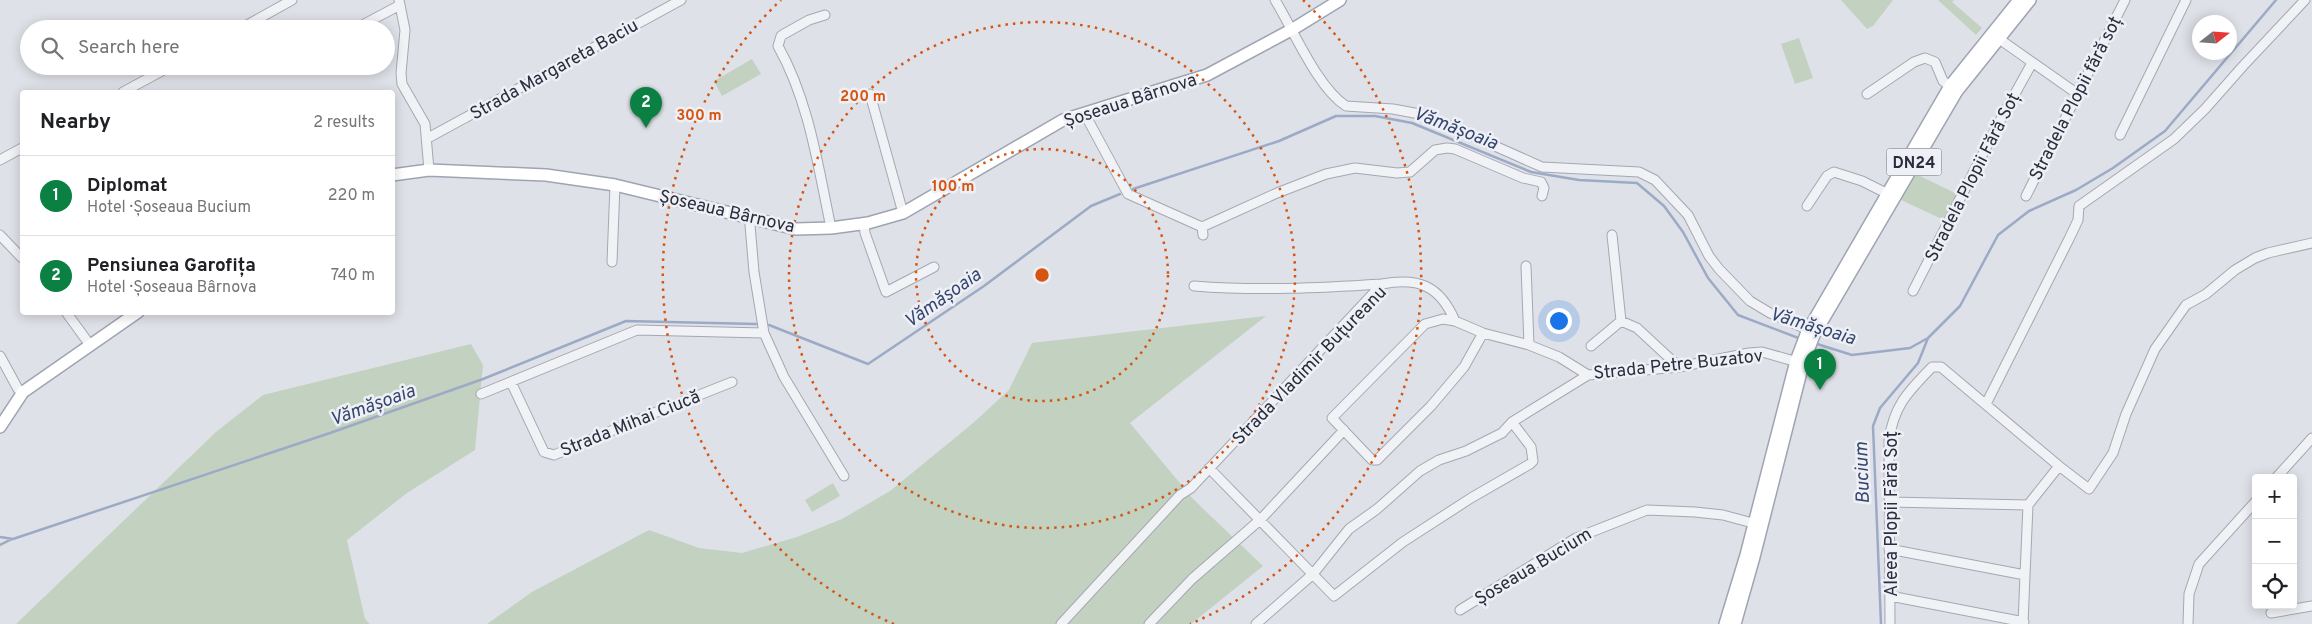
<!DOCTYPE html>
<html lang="en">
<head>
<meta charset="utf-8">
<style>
	body { margin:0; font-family:Overpass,sans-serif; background:#f6f6f6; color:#202124 }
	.controls { position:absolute; right:15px; bottom:15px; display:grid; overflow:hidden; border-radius:5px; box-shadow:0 2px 12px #0003 }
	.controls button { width:45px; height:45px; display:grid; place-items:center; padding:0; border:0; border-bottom:1px solid #e0e0e0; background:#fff; color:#202124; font:25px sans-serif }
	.compass { position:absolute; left:2192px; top:15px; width:45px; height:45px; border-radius:50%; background:#fff; box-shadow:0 2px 12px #0003; rotate:73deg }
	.you { position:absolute; left:1558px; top:320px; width:18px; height:18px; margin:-12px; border:4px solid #fff; border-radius:50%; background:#1a73e8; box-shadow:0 0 0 8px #1a73e833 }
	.badge { display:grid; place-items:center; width:32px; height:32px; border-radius:50%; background:#0b8043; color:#fff; font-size:16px; font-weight:700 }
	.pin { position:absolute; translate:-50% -41px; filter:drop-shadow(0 1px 2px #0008) }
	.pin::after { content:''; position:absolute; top:26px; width:18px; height:15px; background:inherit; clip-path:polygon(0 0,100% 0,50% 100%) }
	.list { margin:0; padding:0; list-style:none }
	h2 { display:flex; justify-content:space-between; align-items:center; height:65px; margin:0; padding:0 20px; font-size:21px }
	h2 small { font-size:16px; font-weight:400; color:#757577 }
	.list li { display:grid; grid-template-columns:32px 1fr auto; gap:15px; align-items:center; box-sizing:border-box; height:80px; padding:0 20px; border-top:1px solid #e0e0e0 }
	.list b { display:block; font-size:19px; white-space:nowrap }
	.list p { margin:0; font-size:16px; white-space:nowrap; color:#757577 }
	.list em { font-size:16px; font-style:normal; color:#757577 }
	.icon { flex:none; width:28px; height:28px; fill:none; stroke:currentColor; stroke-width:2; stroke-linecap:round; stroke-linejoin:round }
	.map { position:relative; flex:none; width:2312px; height:624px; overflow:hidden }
	.search { position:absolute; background:#fff; box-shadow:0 2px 12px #0003; left:20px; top:20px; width:375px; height:55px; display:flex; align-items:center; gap:12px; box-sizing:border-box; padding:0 18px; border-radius:28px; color:#757577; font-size:19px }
	.panel { position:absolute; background:#fff; box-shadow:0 2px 12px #0003; left:20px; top:90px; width:375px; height:225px; border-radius:5px }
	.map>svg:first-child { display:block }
	.green { fill:#c2d1c0 }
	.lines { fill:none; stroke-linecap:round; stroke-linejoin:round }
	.stream { stroke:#9caac6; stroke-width:2.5 }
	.minor-casing { stroke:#a5a7b2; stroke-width:11 }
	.major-casing { stroke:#9fa4b3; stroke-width:14 }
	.minor { stroke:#f1f2f6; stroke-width:9 }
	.major { stroke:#fff; stroke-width:11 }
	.ring { fill:none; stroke:#d55511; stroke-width:2.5; stroke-dasharray:2.5 5 }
	.labels { text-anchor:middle; stroke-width:5; stroke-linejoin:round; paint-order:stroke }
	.shield { fill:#eef0f5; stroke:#646875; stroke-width:1 }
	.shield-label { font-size:16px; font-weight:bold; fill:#292d3e }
	.street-label { font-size:18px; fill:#292d3e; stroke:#eef0f5 }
	.water-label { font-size:19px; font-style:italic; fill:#35466f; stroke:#eef0f5 }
	.centre { fill:#d55511; stroke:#eef0f5; stroke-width:2.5 }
	.ring-label { font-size:15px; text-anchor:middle; font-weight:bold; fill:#d55511; stroke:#eef0f5; stroke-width:5; stroke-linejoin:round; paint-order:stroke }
</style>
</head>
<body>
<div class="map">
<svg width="2312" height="624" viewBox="0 0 2312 624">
	<rect width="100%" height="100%" fill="#dfe1e8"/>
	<!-- green -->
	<path class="green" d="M 1841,0 L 1893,0 L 1873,26 L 1867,29 Z
		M 1938,0 L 1954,0 L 1952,2 L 1982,28 L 1976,35 Z
		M 1799,38 L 1813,78 L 1795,84 L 1781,44 Z
		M 752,59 L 761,74 L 722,96 L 714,81 Z
		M 1914,173 L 1957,194 L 1946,221 L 1899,199 Z
		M 1266,316 L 1130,423 L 1193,499 L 1263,566 L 1191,624 L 487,624 L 532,592 L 649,530 L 699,548 L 742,553 L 797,537 L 842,519 L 890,491 L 972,424 L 1009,390 L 1032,343 Z
		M 471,344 L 483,365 L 475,450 L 407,493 L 347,540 L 365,619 L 370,624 L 16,624 L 216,432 L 263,395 Z
		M 833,483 L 840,496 L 812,512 L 805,500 Z"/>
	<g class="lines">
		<!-- stream -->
		<path class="stream" d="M 1133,189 L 1279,141 L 1336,116 L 1375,116 L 1412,123 L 1531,172 L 1579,180 L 1637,183 L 1664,206 L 1683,232 L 1708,278 L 1738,315 L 1801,339
			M 769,325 L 868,364 L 984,286 L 1091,206 L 1120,194
			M 1814,343 L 1852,355 L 1910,348 L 1928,338 L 1960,306 L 1998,235 L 2029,211 L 2076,190 L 2113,168 L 2165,131 L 2276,0
			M 0,537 L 13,539 L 330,433 L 483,379 L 626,321 L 756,324
			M 0,545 L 12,539
			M 1881,624 L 1873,426 L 1880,408 L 1918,363 L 1928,338"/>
		<!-- minor casing -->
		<g class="minor-casing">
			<path id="minor" d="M 399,0 L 405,30 L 401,73 L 402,84 L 425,124 L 429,170
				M 1275,0 C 1294,31 1317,87 1346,106 L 1393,109 L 1425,115 L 1542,167 L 1639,172 L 1655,180 L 1688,215 L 1709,256 L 1719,269 L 1750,301 L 1770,313 L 1813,332
				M 825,15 L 809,20 L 784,34 L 781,36 L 778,46 C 809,101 818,166 831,228
				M 240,29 L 292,0
				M 355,29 L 400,5
				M 1995,36 L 2079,95
				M 123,92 L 171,66
				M 870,94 L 903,213
				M 1867,94 L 1914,62 L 1925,58 L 1935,62 L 1943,81 L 1950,86
				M 1086,112 L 1088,120 L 1128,194 L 1202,227 L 1203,235
				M 2120,135 L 2186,0
				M 428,138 L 681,0
				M 0,160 L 22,148
				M 2026,196 L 2125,0
				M 1807,206 L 1827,176 L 1834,172 L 1862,181 L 1886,193
				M 751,220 L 750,225 L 754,272 L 764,333 L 784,377 L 844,476
				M 864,223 L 865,233 L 886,292 L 934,267
				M 1202,227 L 1277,193 L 1326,174 L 1355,168 L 1397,173 L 1410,172 L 1435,150 L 1447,148 L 1455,149 L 1523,178 L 1541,182 L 1544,188 L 1542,196
				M 0,235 L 22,258
				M 1612,235 L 1621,321 L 1637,328 L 1679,367
				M 612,262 L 615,185
				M 1526,266 L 1529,345
				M 1194,286 C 1258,291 1319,288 1382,284
				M 1913,291 L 1996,128 L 2032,63
				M 66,312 L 90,345
				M 1483,333 L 1464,367 L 1431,406 L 1377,460 L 1372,460 L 1332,418 L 1425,324 L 1443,319 L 1455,321 L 1483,333 L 1529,345 L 1559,357 L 1588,375 L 1679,367 L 1749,353 L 1762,352 L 1801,363
				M 1591,346 L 1621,321
				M 0,356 L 18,389 L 23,392
				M 511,382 L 544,452 L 554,455 L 649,415 L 732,382
				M 481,394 L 637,330 L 764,333
				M 1986,404 L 2069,239 L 2078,220 L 2079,206 L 2174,139 L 2205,109 L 2243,66 L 2305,0
				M 1209,468 L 1334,596 L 1403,542 L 1471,498 L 1530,464 L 1533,461 L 1531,447 L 1512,422
				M 2276,478 L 2312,438
				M 1890,502 L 2028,505
				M 1889,549 L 2025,575 L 2028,505 L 2059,466
				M 1890,596 L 2024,622
				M 1460,610 L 1576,538 L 1647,510 L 1695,512 L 1723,515 L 1760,525
				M 2271,613 L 2312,606
				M 1061,624 L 1180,495 L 1191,488 L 1382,284 C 1419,277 1440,286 1455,321
				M 1149,624 L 1192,579 L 1261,519 L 1344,430
				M 1256,624 L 1313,574 L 1349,529 L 1377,509 L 1420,471 L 1439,460 L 1466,451 L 1502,433 L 1512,422 L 1588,375
				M 1890,624 L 1889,440 C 1894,405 1908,392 1932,367 L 1941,367 L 2059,466 L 2089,489 L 2113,453 L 2126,414 L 2155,349 L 2186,305 L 2206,294 L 2235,270 L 2255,258 L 2268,253 L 2312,243
				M 2023,624 L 2025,575
				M 2188,624 L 2189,594 L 2199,564 L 2256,501"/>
		</g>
		<!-- major casing -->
		<g class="major-casing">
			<path id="major" d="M 392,175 L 429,170 L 546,175 L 615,185 L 796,229 L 831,228 L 868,223 L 903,213 L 1063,120 L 1207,75 L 1293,29 L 1340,0
				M 0,427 L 23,392 L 138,312
				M 1725,624 L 1746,555 L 1796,361 L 1807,332 L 1950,86 L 2019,0
				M 1735,624 L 1754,557 L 1803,364 L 1814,335 L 1957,91 L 2030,0"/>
		</g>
		<!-- minor -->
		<use href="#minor" class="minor"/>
		<!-- major -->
		<use href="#major" class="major"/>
	</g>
	<!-- distance rings -->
	<g class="ring">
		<circle cx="1042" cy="275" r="126"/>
		<circle cx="1042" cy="275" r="253"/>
		<path d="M894 624A379 379 0 0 1 781 0M1303 0A379 379 0 0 1 1190 624"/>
	</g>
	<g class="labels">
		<!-- shield labels -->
		<rect class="shield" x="1886.5" y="148.5" width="55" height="27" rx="4"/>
		<g class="shield-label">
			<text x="1914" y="168">DN24</text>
		</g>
		<!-- street labels -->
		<g class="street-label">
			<text transform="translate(554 69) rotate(-29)" y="6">Strada Margareta Baciu</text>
			<text transform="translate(2075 98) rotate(-63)" y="6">Stradela Plopii fără soț</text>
			<text transform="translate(1130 100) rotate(-18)" y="6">Șoseaua Bârnova</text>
			<text transform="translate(1972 177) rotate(-63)" y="6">Stradela Plopii Fără Soț</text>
			<text transform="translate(727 211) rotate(13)" y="6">Șoseaua Bârnova</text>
			<text transform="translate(1678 364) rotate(-6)" y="6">Strada Petre Buzatov</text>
			<text transform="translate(1309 365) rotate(-46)" y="6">Strada Vladimir Buțureanu</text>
			<text transform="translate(630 423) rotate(-22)" y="6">Strada Mihai Ciucă</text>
			<text transform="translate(1891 514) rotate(-90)" y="6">Aleea Plopii Fără Soț</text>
			<text transform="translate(1533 566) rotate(-31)" y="6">Șoseaua Bucium</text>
		</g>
		<!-- water labels -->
		<g class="water-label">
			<text transform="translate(1456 127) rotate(21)" y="7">Vămășoaia</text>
			<text transform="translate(942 297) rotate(-35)" y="7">Vămășoaia</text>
			<text transform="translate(1813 325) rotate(17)" y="7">Vămășoaia</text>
			<text transform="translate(372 404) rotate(-20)" y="7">Vămășoaia</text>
			<text transform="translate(1861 473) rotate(-92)" y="7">Bucium</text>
		</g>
	</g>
	<circle cx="1042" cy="275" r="8" class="centre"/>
	<g class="ring-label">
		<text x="863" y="101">200 m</text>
		<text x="699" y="120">300 m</text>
		<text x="953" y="191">100 m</text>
	</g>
</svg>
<div class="controls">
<button>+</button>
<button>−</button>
<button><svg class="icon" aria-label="locate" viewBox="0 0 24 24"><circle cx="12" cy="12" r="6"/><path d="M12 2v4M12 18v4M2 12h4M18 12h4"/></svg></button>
</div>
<svg class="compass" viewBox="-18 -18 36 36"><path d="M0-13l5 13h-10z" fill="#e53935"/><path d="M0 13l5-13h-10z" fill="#757577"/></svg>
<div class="you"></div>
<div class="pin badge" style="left:1820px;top:390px">1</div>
<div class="pin badge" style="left:646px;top:128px">2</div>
<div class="search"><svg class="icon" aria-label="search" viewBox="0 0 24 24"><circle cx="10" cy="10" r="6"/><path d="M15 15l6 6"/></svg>Search here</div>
<section class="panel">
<h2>Nearby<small>2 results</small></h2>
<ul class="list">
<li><span class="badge">1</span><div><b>Diplomat</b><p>Hotel · Șoseaua Bucium</p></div><em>220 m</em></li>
<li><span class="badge">2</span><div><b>Pensiunea Garofița</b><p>Hotel · Șoseaua Bârnova</p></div><em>740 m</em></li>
</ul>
</section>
</div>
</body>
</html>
